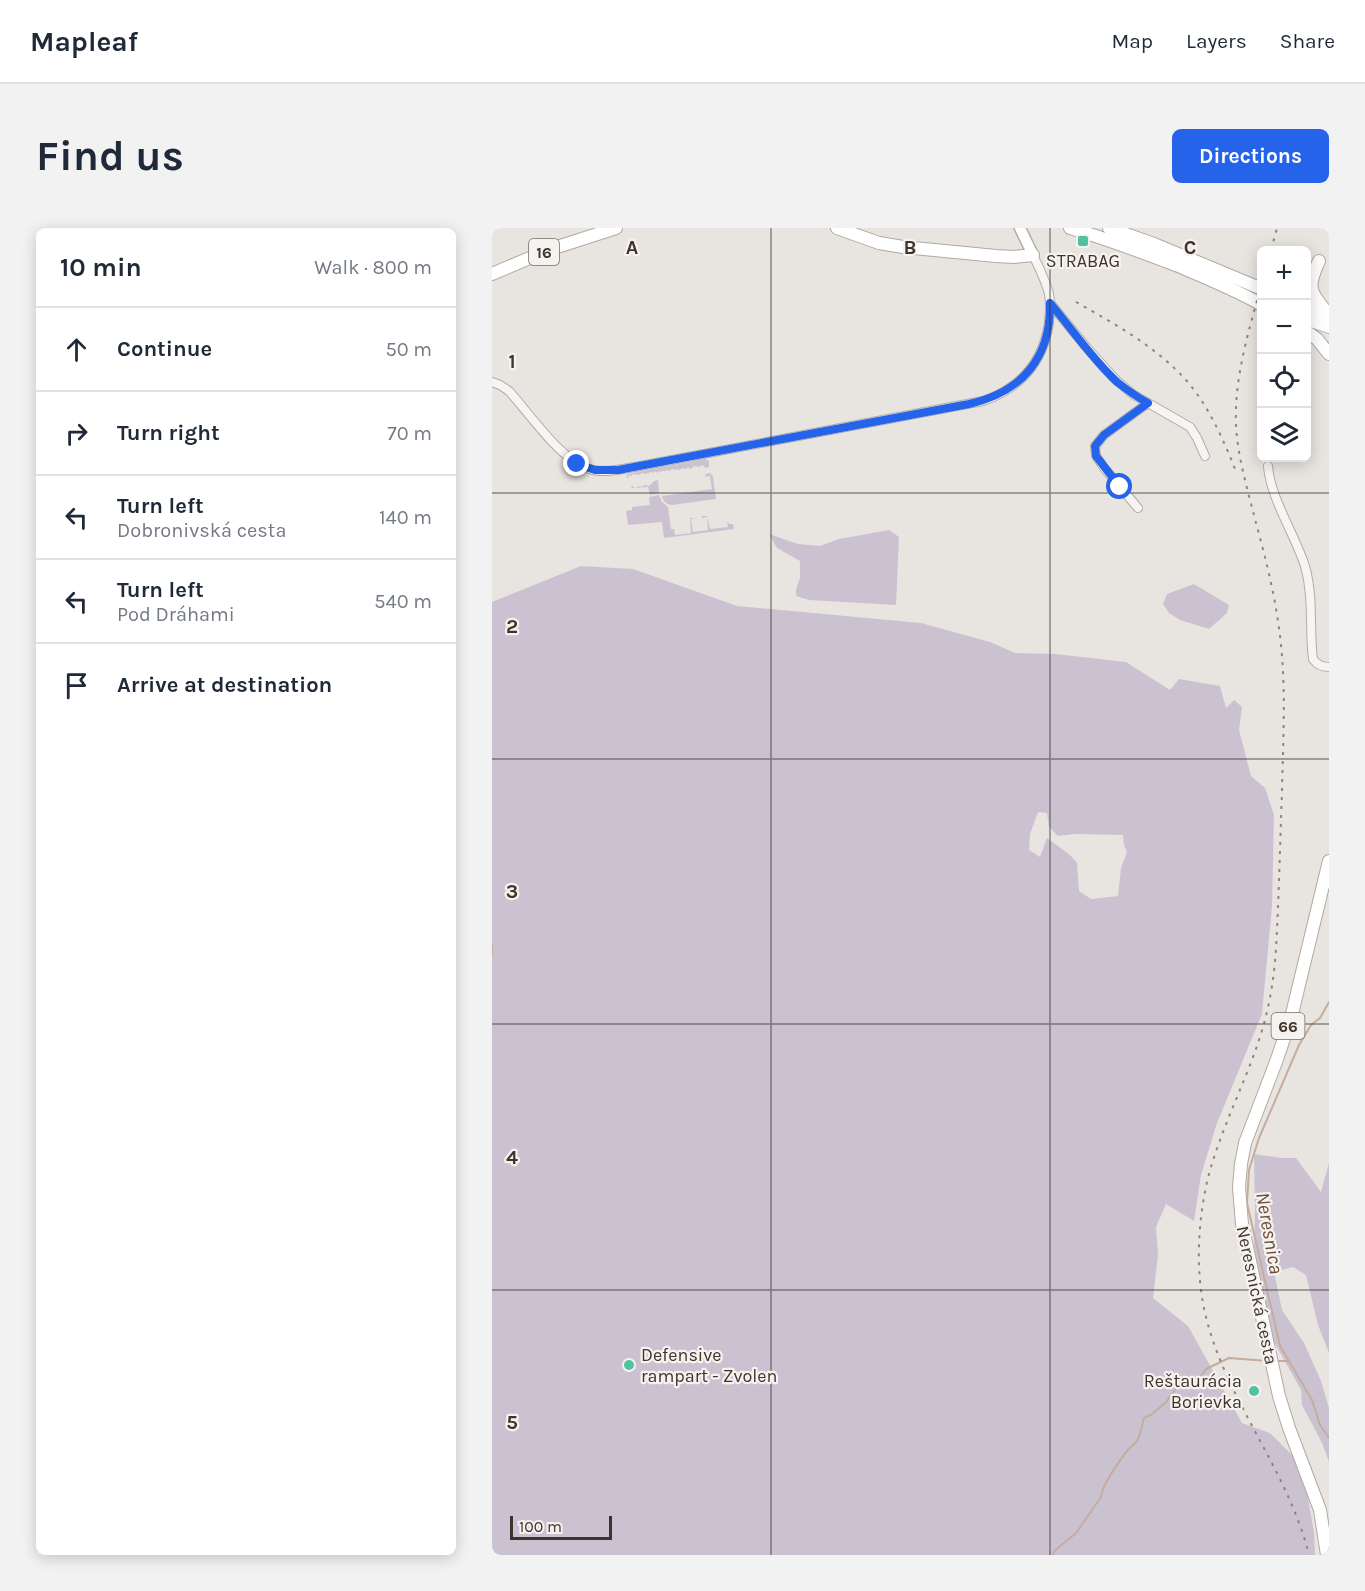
<!DOCTYPE html>
<html lang="en">
<head>
<meta charset="utf-8">
<style>
	body { margin:0; font-family:Karla,sans-serif; background:#f2f2f3; color:#1f2937 }
	.controls { position:absolute; right:18px; top:18px; display:grid; overflow:hidden; border-radius:9px; box-shadow:0 3px 15px #0003 }
	.controls button { width:54px; height:54px; display:grid; place-items:center; padding:0; border:0; border-bottom:2px solid #e0e1e3; background:#fff; color:#1f2937; font:30px sans-serif }
	.scale { position:absolute; left:18px; bottom:15px; width:102px; box-sizing:border-box; padding-left:6px; border:3px solid #3e342a; border-top:0; font-size:16px; line-height:21px; white-space:nowrap; color:#3e342a; -webkit-text-stroke:4px #f5f2f0; paint-order:stroke }
	.stop { position:absolute; width:18px; height:18px; margin:-14px; border:4px solid #2563eb; border-radius:50%; background:#fff }
	.stop.end { background:#2563eb; border-color:#fff; box-shadow:0 2px 6px #0008 }
	.list { margin:0; padding:0; list-style:none }
	h2 { display:flex; justify-content:space-between; align-items:center; height:78px; margin:0; padding:0 24px; font-size:26px }
	h2 small { font-size:20px; font-weight:400; color:#747a83 }
	.list li { display:grid; grid-template-columns:39px 1fr auto; gap:18px; align-items:center; box-sizing:border-box; height:84px; padding:0 24px; border-top:2px solid #e0e1e3 }
	.list b { display:block; font-size:22px; white-space:nowrap }
	.list p { margin:0; font-size:20px; white-space:nowrap; color:#747a83 }
	.list em { font-size:20px; font-style:normal; color:#747a83 }
	.icon { flex:none; width:33px; height:33px; fill:none; stroke:currentColor; stroke-width:2; stroke-linecap:round; stroke-linejoin:round }
	.map { position:relative; flex:none; width:837px; height:1327px; overflow:hidden; border-radius:9px }
	header { display:flex; align-items:center; gap:36px; box-sizing:border-box; height:84px; padding:0 30px; background:#fff; border-bottom:2px solid #e0e1e3 }
	header strong { font-size:28px }
	nav { display:flex; gap:33px; margin-inline-start:auto; font-size:21px }
	.intro { display:flex; align-items:center; justify-content:space-between; box-sizing:border-box; height:144px; padding:0 36px }
	h1 { margin:0; font-size:42px }
	.button { padding:15px 27px; border-radius:9px; background:#2563eb; color:#fff; font-size:21px; font-weight:700 }
	main { display:flex; gap:36px; padding:0 36px }
	aside { flex:1; background:#fff; border-radius:9px; box-shadow:0 3px 15px #0003 }
	.map>svg:first-child { display:block }
	.green { fill:#cbc2d1; fill-rule:evenodd }
	.lines { fill:none; stroke-linecap:round; stroke-linejoin:round }
	.stream { stroke:#c5ad9e; stroke-width:2 }
	.street-casing { stroke:#b2aca6; stroke-width:10 }
	.secondary-casing { stroke:#b2aca6; stroke-width:13 }
	.primary-casing { stroke:#b2a9a1; stroke-width:14 }
	.street { stroke:#f6f5f3; stroke-width:8 }
	.secondary { stroke:#fff; stroke-width:10 }
	.primary { stroke:#fff; stroke-width:12 }
	.rail { stroke:#90857b; stroke-width:2; stroke-dasharray:3 6; stroke-linecap:butt }
	.route { stroke:#2563eb; stroke-width:8 }
	.grid { fill:none; stroke:#3e342a; stroke-width:1.5; stroke-opacity:0.55 }
	.poi-dot { fill:#50c2a1; stroke:#f5f2f0; stroke-width:2 }
	.labels { text-anchor:middle; stroke-width:4.5; stroke-linejoin:round; paint-order:stroke }
	.shield { fill:#f5f2f0; stroke:#756d65; stroke-width:1.5 }
	.shield-label { font-size:16px; font-weight:bold; fill:#3e342a }
	.poi-label { font-size:18px; fill:#3e342a; stroke:#f5f2f0 }
	.street-label { font-size:18px; fill:#3e342a; stroke:#f5f2f0 }
	.water-label { font-size:20px; font-style:italic; fill:#6e4e38; stroke:#f5f2f0 }
	.grid-label { font-size:20px; text-anchor:middle; font-weight:bold; fill:#3e342a; stroke:#f5f2f0; stroke-width:4.5; stroke-linejoin:round; paint-order:stroke }
</style>
</head>
<body>
<header>
<strong>Mapleaf</strong>
<nav><a>Map</a><a>Layers</a><a>Share</a></nav>
</header>
<div class="intro"><h1>Find us</h1><a class="button">Directions</a></div>
<main>
<aside>
<h2>10 min<small>Walk · 800 m</small></h2>
<ul class="list">
<li><svg class="icon" aria-label="ahead" viewBox="0 0 24 24"><path d="M12 20V5M6 11l6-6 6 6"/></svg><div><b>Continue</b></div><em>50 m</em></li>
<li><svg class="icon" aria-label="right" viewBox="0 0 24 24"><path d="M7 20v-9h11M14 6l5 5-5 5"/></svg><div><b>Turn right</b></div><em>70 m</em></li>
<li><svg class="icon" aria-label="left" viewBox="0 0 24 24"><path d="M17 20v-9H6M10 6l-5 5 5 5"/></svg><div><b>Turn left</b><p>Dobronivská cesta</p></div><em>140 m</em></li>
<li><svg class="icon" aria-label="left" viewBox="0 0 24 24"><path d="M17 20v-9H6M10 6l-5 5 5 5"/></svg><div><b>Turn left</b><p>Pod Dráhami</p></div><em>540 m</em></li>
<li><svg class="icon" aria-label="arrive" viewBox="0 0 24 24"><path d="M6 21V4h12l-3 4 3 4H6"/></svg><div><b>Arrive at destination</b></div></li>
</ul>
</aside>
<div class="map">
<svg width="837" height="1327" viewBox="0 0 837 1327">
	<rect width="100%" height="100%" fill="#e8e4e0"/>
	<!-- green -->
	<path class="green" d="M 213,231 L 217,233 L 217,239 L 214,240 L 210,237 L 208,239 L 203,238 L 198,241 L 196,239 L 194,241 L 192,240 L 187,242 L 185,241 L 183,242 L 181,241 L 176,243 L 174,242 L 172,244 L 171,242 L 169,244 L 167,243 L 165,245 L 163,243 L 161,245 L 159,244 L 153,246 L 151,245 L 146,247 L 141,246 L 139,248 L 137,247 L 136,250 L 134,249 L 136,246 Z
		M 218,245 L 221,249 L 224,271 L 180,277 C 175,277 171,273 170,268 L 220,261 L 218,248 L 213,249 L 214,246 Z
		M 166,252 L 167,265 L 158,267 L 156,259 L 139,260 L 140,258 L 143,260 L 148,258 L 150,259 L 152,257 L 157,258 L 162,253 Z
		M 167,267 L 170,274 L 176,279 L 179,301 L 182,301 L 183,307 L 199,305 L 198,290 L 204,290 L 199,291 L 201,304 L 216,302 L 215,289 L 210,290 L 210,288 L 215,288 L 218,301 L 236,299 L 235,293 L 237,296 L 241,296 L 242,301 L 172,310 L 170,294 L 136,297 L 134,283 L 140,282 L 140,279 L 158,277 L 157,269 Z
		M 397,302 L 407,309 L 404,377 L 317,372 L 304,368 L 304,361 L 308,350 L 308,333 L 285,320 L 277,306 L 306,316 L 328,318 L 347,311 Z
		M 89,338 L 141,341 L 245,378 L 429,395 L 498,414 L 523,425 L 563,426 L 634,434 L 678,462 L 687,451 L 728,458 L 734,480 L 742,472 L 750,479 L 747,502 L 759,548 L 773,560 L 782,587 L 780,678 L 770,786 L 725,895 L 709,947 L 702,993 L 674,976 L 664,999 L 666,1027 L 661,1070 L 696,1098 L 750,1195 L 778,1205 L 803,1230 L 815,1265 L 822,1304 L 823,1327 L 0,1327 L 0,374 ZM 546,584 L 555,585 L 557,599 L 566,608 L 583,606 L 631,607 L 632,617 L 635,624 L 629,640 L 626,668 L 599,671 L 587,663 L 585,635 L 578,627 L 555,610 L 548,629 L 537,622 L 538,606 Z
		M 702,356 L 737,377 L 735,385 L 717,401 L 688,392 L 677,385 L 671,376 L 675,366 Z
		M 762,926 L 789,930 L 804,930 L 829,964 L 837,935 L 837,1125 L 826,1097 L 814,1047 L 801,1039 L 782,1044 L 790,1082 L 812,1115 L 829,1153 L 837,1180 L 837,1234 L 830,1215 L 810,1177 L 809,1162 L 781,1112 L 762,1020 L 763,986 Z"/>
	<g class="lines">
		<!-- stream -->
		<path class="stream" d="M 0,717 L 0,726
			M 837,774 L 828,790 L 819,797 L 807,817 L 767,910 L 757,942 L 755,975 L 788,1118 L 820,1172 L 828,1197 L 837,1210
			M 785,1133 L 797,1133
			M 561,1327 L 562,1323 L 584,1305 L 609,1269 C 610,1256 627,1234 635,1223 C 638,1218 642,1218 645,1213 C 649,1206 650,1197 652,1190 L 659,1187 L 674,1174 L 686,1158 L 696,1152 L 701,1153 L 709,1148 L 714,1141 L 737,1130 L 776,1133"/>
		<!-- street casing -->
		<g class="street-casing">
			<path id="street" d="M 558,75 L 595,120 L 625,153 L 642,167 L 698,199 L 705,210 L 713,228
				M 0,154 L 8,157 L 17,163 C 38,186 71,236 101,242 C 115,245 129,241 143,239 L 491,173 C 529,160 551,134 557,95 C 558,85 559,76 557,66 C 554,53 547,40 541,27
				M 776,238 C 778,269 803,307 813,338 C 822,370 817,399 821,431 C 825,437 830,439 837,439
				M 646,280 L 613,241 L 604,228 L 603,218 L 612,207 L 656,175"/>
		</g>
		<!-- secondary casing -->
		<g class="secondary-casing">
			<path id="secondary" d="M 528,0 L 541,27"/>
		</g>
		<!-- primary casing -->
		<g class="primary-casing">
			<path id="primary" d="M 345,0 L 387,15 L 411,19 L 504,28 L 522,29 L 541,27
				M 578,0 C 616,11 652,25 689,39 C 716,51 744,62 770,77
				M 617,0 L 662,16 L 770,61
				M 827,33 C 814,61 818,64 837,87
				M 0,46 L 59,21 L 124,0
				M 814,79 L 836,87
				M 814,91 L 837,99
				M 814,103 L 825,111 L 837,126
				M 835,1327 L 828,1282 L 797,1200 L 787,1168 L 750,996 L 747,959 L 749,936 L 753,915 L 784,834 L 799,790 L 837,633"/>
		</g>
		<!-- street -->
		<use href="#street" class="street"/>
		<!-- secondary -->
		<use href="#secondary" class="secondary"/>
		<!-- primary -->
		<use href="#primary" class="primary"/>
		<!-- rail -->
		<path class="rail" d="M 779,22 L 785,0
			M 770,55 C 757,102 742,149 744,198 C 746,231 756,263 764,295 C 775,335 785,376 789,417 C 794,466 791,514 790,563 C 788,615 787,668 784,721 C 782,752 777,782 767,812 C 751,860 727,905 715,954 C 708,986 705,1020 708,1053 C 717,1155 793,1230 817,1327
			M 584,74 C 623,96 663,118 694,152 C 717,178 732,213 745,246"/>
	</g>
	<g class="lines">
		<!-- route -->
		<path class="route" d="M 85,236 L 103,242 L 126,242 L 477,176 C 530,164 559,130 558,75 C 580,101 600,131 625,154 C 635,162 645,169 656,175 L 612,207 L 603,218 L 604,228 L 628,259"/>
	</g>
	<!-- grid -->
	<path class="grid" d="M 279,0 L 279,1327M 558,0 L 558,1327M 0,265 L 837,265M 0,531 L 837,531M 0,796 L 837,796M 0,1062 L 837,1062"/>
	<!-- markers -->
	<g class="poi-dot">
		<rect x="585" y="7" width="12" height="12" rx="3"/>
		<circle cx="137" cy="1137" r="6"/>
		<circle cx="762" cy="1163" r="6"/>
	</g>
	<g class="labels">
		<!-- shield labels -->
		<g class="shield">
			<rect x="37" y="11" width="30" height="26" rx="4.5"/>
			<rect x="779.5" y="785" width="33" height="26" rx="4.5"/>
		</g>
		<g class="shield-label">
			<text x="52" y="30">16</text>
			<text x="796" y="804">66</text>
		</g>
		<!-- poi labels -->
		<g class="poi-label">
			<text x="591" y="39">STRABAG</text>
			<text x="149" y="1133" text-anchor="start">Defensive<tspan x="149" dy="21">rampart - Zvolen</tspan></text>
			<text x="750" y="1159" text-anchor="end">Reštaurácia<tspan x="750" dy="21">Borievka</tspan></text>
		</g>
		<!-- street labels -->
		<g class="street-label">
			<text transform="translate(765 1067) rotate(78)" y="6">Neresnická cesta</text>
		</g>
		<!-- water labels -->
		<g class="water-label">
			<text transform="translate(778 1005) rotate(80)" y="7">Neresnica</text>
		</g>
	</g>
	<g class="grid-label">
		<text x="140" y="26">A</text>
		<text x="418" y="26">B</text>
		<text x="698" y="26">C</text>
		<text x="20" y="140">1</text>
		<text x="20" y="405">2</text>
		<text x="20" y="670">3</text>
		<text x="20" y="936">4</text>
		<text x="20" y="1201">5</text>
	</g>
</svg>
<div class="controls">
<button>+</button>
<button>−</button>
<button><svg class="icon" aria-label="locate" viewBox="0 0 24 24"><circle cx="12" cy="12" r="6"/><path d="M12 2v4M12 18v4M2 12h4M18 12h4"/></svg></button>
<button><svg class="icon" aria-label="layers" viewBox="0 0 24 24"><path d="M12 4l9 5-9 5-9-5zM3 14l9 5 9-5"/></svg></button>
</div>
<div class="scale">100 m</div>
<div class="stop" style="left:628px;top:259px"></div>
<div class="stop end" style="left:85px;top:236px"></div>
</div>
</main>
</body>
</html>
